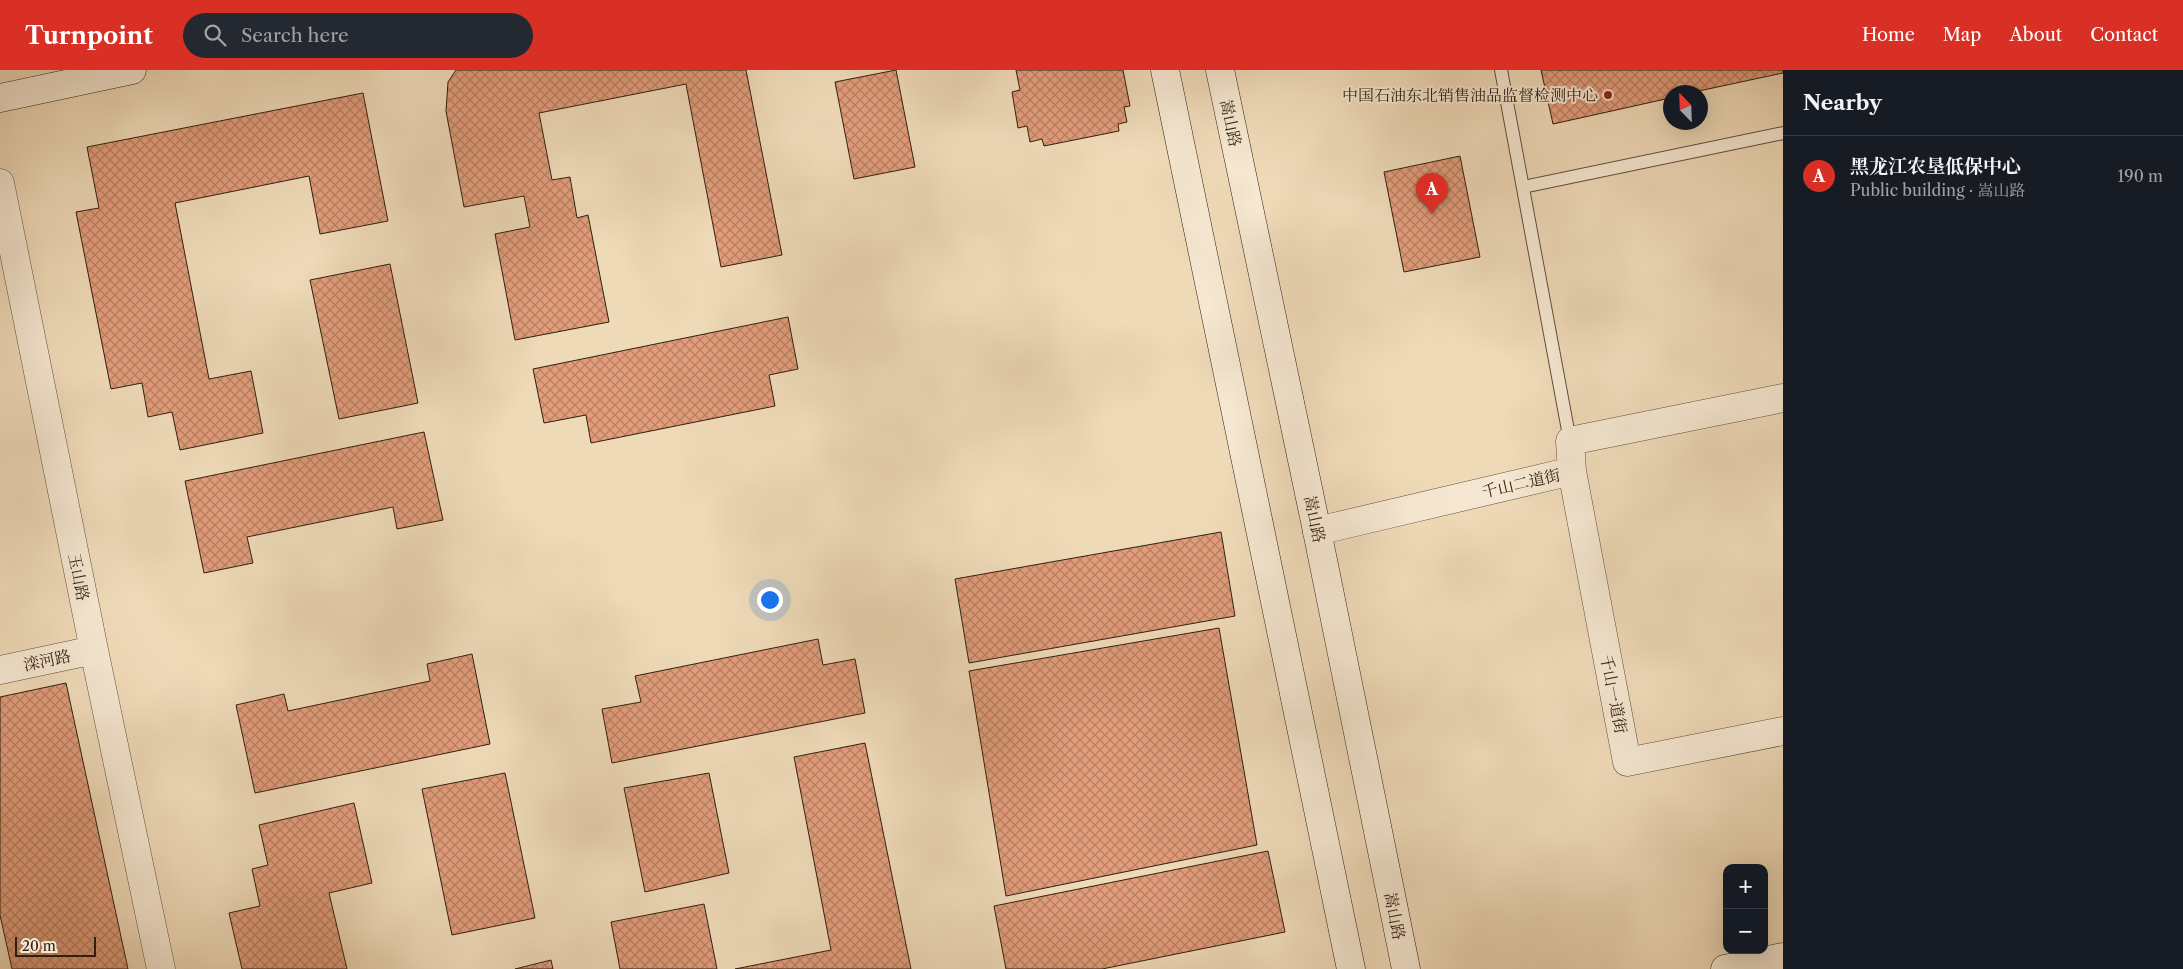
<!DOCTYPE html>
<html lang="en">
<head>
<meta charset="utf-8">
<style>
	body { margin:0; font-family:"Libre Caslon Text","Noto Serif SC",serif; background:#242831; color:#f1f3f6 }
	.controls { position:absolute; right:15px; bottom:15px; display:grid; overflow:hidden; border-radius:10px; box-shadow:0 5px 20px #0002 }
	.controls button { width:45px; height:45px; display:grid; place-items:center; padding:0; border:0; border-bottom:1px solid #363941; background:#171b24; color:#f1f3f6; font:25px sans-serif }
	.compass { position:absolute; left:1663px; top:15px; width:45px; height:45px; border-radius:50%; background:#171b24; box-shadow:0 5px 20px #0002; rotate:337deg }
	.scale { position:absolute; left:15px; bottom:12px; width:81px; box-sizing:border-box; padding-left:5px; border:2px solid #301f11; border-top:0; font-size:14px; line-height:18px; white-space:nowrap; color:#301f11; -webkit-text-stroke:4px #f5e7d1; paint-order:stroke }
	.you { position:absolute; left:769px; top:529px; width:18px; height:18px; margin:-12px; border:4px solid #fff; border-radius:50%; background:#1a73e8; box-shadow:0 0 0 8px #1a73e833 }
	.badge { display:grid; place-items:center; width:32px; height:32px; border-radius:50%; background:#d93025; color:#fff; font-size:16px; font-weight:700 }
	.pin { position:absolute; translate:-50% -41px; filter:drop-shadow(0 1px 2px #0008) }
	.pin::after { content:''; position:absolute; top:26px; width:18px; height:15px; background:inherit; clip-path:polygon(0 0,100% 0,50% 100%) }
	.list { margin:0; padding:0; list-style:none }
	h2 { display:flex; justify-content:space-between; align-items:center; height:65px; margin:0; padding:0 20px; font-size:21px }
	h2 small { font-size:16px; font-weight:400; color:#9ea1a6 }
	.list li { display:grid; grid-template-columns:32px 1fr auto; gap:15px; align-items:center; box-sizing:border-box; height:80px; padding:0 20px; border-top:1px solid #363941 }
	.list b { display:block; font-size:19px; white-space:nowrap }
	.list p { margin:0; font-size:16px; white-space:nowrap; color:#9ea1a6 }
	.list em { font-size:16px; font-style:normal; color:#9ea1a6 }
	.icon { flex:none; width:28px; height:28px; fill:none; stroke:currentColor; stroke-width:2; stroke-linecap:round; stroke-linejoin:round }
	.map { position:relative; flex:none; width:1783px; height:899px; overflow:hidden }
	header { display:flex; align-items:center; gap:30px; box-sizing:border-box; height:70px; padding:0 25px; background:#d93025; color:#fff }
	header strong { font-size:24px }
	nav { display:flex; gap:28px; margin-inline-start:auto; font-size:18px }
	.search { width:350px; height:45px; background:#242831; display:flex; align-items:center; gap:12px; box-sizing:border-box; padding:0 18px; border-radius:28px; color:#9ea1a6; font-size:19px }
	main { display:flex }
	aside { flex:1; background:#171b24 }
	.map>svg:first-child { display:block }
	.building { fill:url(#building-cross-hatch); stroke:#301f11 }
	.lines { fill:none; stroke-linecap:round; stroke-linejoin:round }
	.service-casing { stroke:#604e3b; stroke-width:14 }
	.tertiary-casing { stroke:#604e3b; stroke-width:29 }
	.secondary-casing { stroke:#301f11; stroke-width:29 }
	.service { stroke:#f5e7d1; stroke-width:12 }
	.tertiary { stroke:#f5e7d1; stroke-width:28 }
	.secondary { stroke:#f5e7d1; stroke-width:28 }
	.poi-dot { fill:#8f2418; stroke:#f5e7d1; stroke-width:2 }
	.labels { text-anchor:middle; stroke-width:4; stroke-linejoin:round; paint-order:stroke }
	.poi-label { font-size:16px; fill:#301f11; stroke:#f5e7d1; text-anchor:end }
	.street-label { font-size:16px; fill:#301f11; stroke:#f5e7d1 }
</style>
</head>
<body>
<header>
<strong>Turnpoint</strong>
<div class="search"><svg class="icon" aria-label="search" viewBox="0 0 24 24"><circle cx="10" cy="10" r="6"/><path d="M15 15l6 6"/></svg>Search here</div>
<nav><a>Home</a><a>Map</a><a>About</a><a>Contact</a></nav>
</header>
<main>
<div class="map">
<svg width="1783" height="899" viewBox="0 0 1783 899">
	<defs>
		<pattern id="building-cross-hatch" width="8" height="8" patternUnits="userSpaceOnUse" patternTransform="scale(1.25)"><rect width="8" height="8" fill="#e29d7b"/><path d="M0 0l8 8M0 8l8-8" fill="none" stroke="#b87f63"/></pattern>
	</defs>
	<rect width="100%" height="100%" fill="#efdab8"/>
	<filter id="stains"><feTurbulence type="fractalNoise" baseFrequency=".004" numOctaves="4"/><feColorMatrix values="0 0 0 0 .2 0 0 0 0 .09 0 0 0 0 .02 0 0 0 .5 -.17"/></filter>
	<radialGradient id="worn" r=".72"><stop offset=".6" stop-color="#630" stop-opacity="0"/><stop offset="1" stop-color="#630" stop-opacity=".3"/></radialGradient>
	<!-- building -->
	<path class="building" d="M 456,0 L 746,0 L 782,185 L 721,197 L 686,14 L 539,43 L 552,110 L 570,107 L 577,148 L 588,145 L 609,252 L 515,270 L 495,164 L 530,157 L 524,126 L 464,137 L 446,41 L 448,12 Z
		M 896,0 L 915,97 L 854,109 L 835,12 Z
		M 1016,0 L 1123,0 L 1130,36 L 1124,37 L 1127,52 L 1118,54 L 1119,61 L 1044,76 L 1042,69 L 1030,72 L 1027,56 L 1018,58 L 1012,22 L 1020,20 Z
		M 1541,0 L 1783,0 L 1783,3 L 1694,22 L 1670,22 L 1670,28 L 1553,54 Z
		M 363,23 L 388,151 L 320,164 L 309,106 L 175,133 L 209,309 L 251,301 L 263,363 L 180,380 L 172,342 L 148,347 L 142,313 L 111,319 L 76,142 L 99,138 L 87,77 Z
		M 1460,86 L 1480,187 L 1404,202 L 1384,102 Z
		M 390,194 L 418,333 L 339,349 L 310,210 Z
		M 788,247 L 798,299 L 769,305 L 775,336 L 591,373 L 586,345 L 544,353 L 533,299 Z
		M 424,362 L 443,450 L 397,459 L 393,437 L 247,467 L 253,493 L 204,503 L 185,411 Z
		M 1221,462 L 1235,546 L 969,593 L 955,509 Z
		M 1219,558 L 1257,775 L 1006,826 L 969,601 Z
		M 818,569 L 823,595 L 855,589 L 865,643 L 612,693 L 602,639 L 641,632 L 635,606 Z
		M 472,584 L 490,674 L 255,723 L 236,635 L 284,624 L 288,641 L 430,611 L 427,594 Z
		M 66,613 L 128,899 L 12,899 L 0,845 L 0,627 Z
		M 865,673 L 911,899 L 735,899 L 831,880 L 794,687 Z
		M 505,703 L 535,848 L 452,865 L 422,719 Z
		M 709,703 L 729,803 L 645,822 L 624,718 Z
		M 354,733 L 372,813 L 329,823 L 347,899 L 242,899 L 229,843 L 260,836 L 252,799 L 268,795 L 259,755 Z
		M 1268,781 L 1285,862 L 1102,899 L 1006,899 L 994,836 Z
		M 704,834 L 717,899 L 620,899 L 611,852 Z
		M 551,890 L 553,899 L 515,899 Z"/>
	<g class="lines">
		<!-- service casing -->
		<g class="service-casing">
			<path id="service" d="M 1501,0 L 1570,371
				M 1523,117 L 1783,63"/>
		</g>
		<!-- tertiary casing -->
		<g class="tertiary-casing">
			<path id="tertiary" d="M 0,113 L 94,580 L 161,899
				M 1572,401 L 1627,692 L 1783,661
				M 1317,461 L 1572,401 L 1570,371 L 1783,328
				M 0,600 L 94,580"/>
		</g>
		<!-- secondary casing -->
		<g class="secondary-casing">
			<path id="secondary" d="M 1165,0 L 1351,899
				M 1220,0 L 1317,461 L 1406,899
				M 0,28 L 132,0
				M 1725,899 L 1783,887"/>
		</g>
		<!-- service -->
		<use href="#service" class="service"/>
		<!-- tertiary -->
		<use href="#tertiary" class="tertiary"/>
		<!-- secondary -->
		<use href="#secondary" class="secondary"/>
	</g>
	<!-- markers -->
	<circle class="poi-dot" cx="1608" cy="25" r="5"/>
	<g class="labels">
		<!-- poi labels -->
		<g class="poi-label">
			<text x="1598" y="31">中国石油东北销售油品监督检测中心</text>
		</g>
		<!-- street labels -->
		<g class="street-label">
			<text transform="translate(1231 53) rotate(78)" y="6">嵩山路</text>
			<text transform="translate(1521 413) rotate(-13)" y="6">千山二道街</text>
			<text transform="translate(1315 449) rotate(78)" y="6">嵩山路</text>
			<text transform="translate(79 507) rotate(79)" y="6">玉山路</text>
			<text transform="translate(47 590) rotate(-12)" y="6">滦河路</text>
			<text transform="translate(1614 624) rotate(79)" y="6">千山一道街</text>
			<text transform="translate(1395 846) rotate(79)" y="6">嵩山路</text>
		</g>
	</g>
	<rect width="100%" height="100%" filter="url(#stains)"/>
	<rect width="100%" height="100%" fill="url(#worn)"/>
</svg>
<div class="controls">
<button>+</button>
<button>−</button>
</div>
<svg class="compass" viewBox="-18 -18 36 36"><path d="M0-13l5 13h-10z" fill="#e53935"/><path d="M0 13l5-13h-10z" fill="#9ea1a6"/></svg>
<div class="scale">20 m</div>
<div class="you"></div>
<div class="pin badge" style="left:1432px;top:144px">A</div>
</div>
<aside>
<h2>Nearby<small></small></h2>
<ul class="list">
<li><span class="badge">A</span><div><b>黑龙江农垦低保中心</b><p>Public building · 嵩山路</p></div><em>190 m</em></li>
</ul>
</aside>
</main>
</body>
</html>
